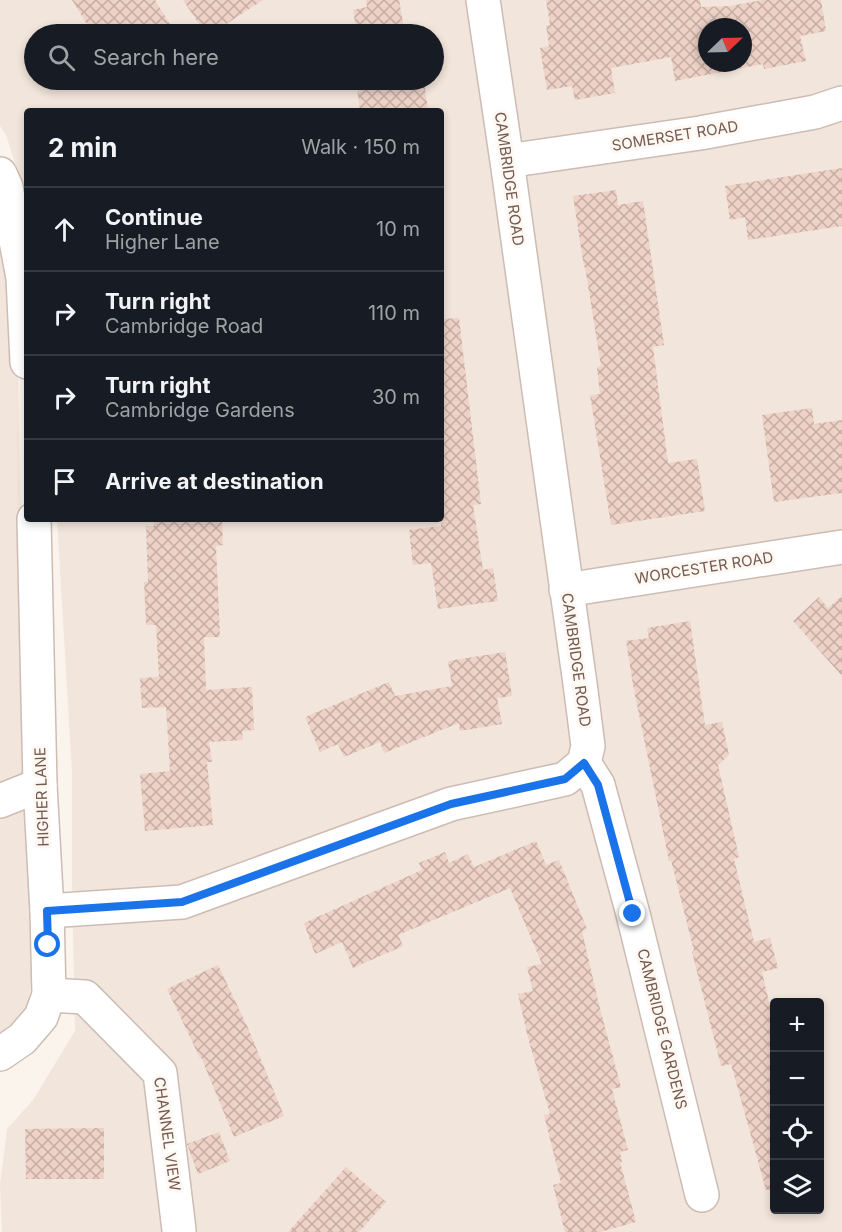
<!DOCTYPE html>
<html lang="en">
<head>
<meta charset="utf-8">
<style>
	body { margin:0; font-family:Inter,sans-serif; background:#20242c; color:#f1f3f6 }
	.controls { position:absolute; right:18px; bottom:18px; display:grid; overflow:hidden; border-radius:6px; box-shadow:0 3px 9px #0003 }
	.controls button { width:54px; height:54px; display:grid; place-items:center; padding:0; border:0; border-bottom:2px solid #363941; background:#171b24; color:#f1f3f6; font:30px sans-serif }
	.compass { position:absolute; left:698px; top:18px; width:54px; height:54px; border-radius:50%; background:#171b24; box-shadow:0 3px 9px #0003; rotate:67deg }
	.stop { position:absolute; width:18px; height:18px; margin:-14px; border:4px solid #1a73e8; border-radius:50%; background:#fff }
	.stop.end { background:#1a73e8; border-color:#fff; box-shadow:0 2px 6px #0008 }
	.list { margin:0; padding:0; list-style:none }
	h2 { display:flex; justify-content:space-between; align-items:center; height:78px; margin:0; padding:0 24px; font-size:26px }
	h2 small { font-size:20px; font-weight:400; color:#9ea1a6 }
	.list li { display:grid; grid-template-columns:39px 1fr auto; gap:18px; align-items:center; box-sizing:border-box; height:84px; padding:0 24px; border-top:2px solid #363941 }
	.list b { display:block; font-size:22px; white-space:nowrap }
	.list p { margin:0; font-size:20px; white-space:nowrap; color:#9ea1a6 }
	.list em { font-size:20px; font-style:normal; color:#9ea1a6 }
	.icon { flex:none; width:33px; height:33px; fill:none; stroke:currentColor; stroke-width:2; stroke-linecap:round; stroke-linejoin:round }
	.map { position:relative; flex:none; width:842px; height:1232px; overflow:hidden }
	.search { position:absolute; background:#171b24; box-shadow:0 3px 9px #0003; left:24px; top:24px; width:420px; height:66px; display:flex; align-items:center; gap:15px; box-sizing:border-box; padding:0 21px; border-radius:33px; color:#9ea1a6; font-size:22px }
	.panel { position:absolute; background:#171b24; box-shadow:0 3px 9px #0003; left:24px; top:108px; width:420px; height:414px; border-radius:6px }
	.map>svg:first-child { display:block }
	.residential { fill:#f2e5db; fill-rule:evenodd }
	.building { fill:url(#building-cross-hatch); fill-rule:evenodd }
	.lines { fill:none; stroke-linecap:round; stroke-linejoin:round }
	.minor-casing { stroke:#cdbcb3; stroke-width:36 }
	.tertiary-casing { stroke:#cdbcb3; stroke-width:36 }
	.minor { stroke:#fff; stroke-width:33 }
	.tertiary { stroke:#fff; stroke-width:33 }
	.route { stroke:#1a73e8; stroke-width:8 }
	.labels { text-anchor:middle; stroke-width:6; stroke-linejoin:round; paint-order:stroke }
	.street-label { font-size:15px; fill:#755a51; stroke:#fef8f3 }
</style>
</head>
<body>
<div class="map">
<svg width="842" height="1232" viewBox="0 0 842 1232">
	<defs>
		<pattern id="building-cross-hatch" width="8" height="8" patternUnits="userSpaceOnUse" patternTransform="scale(1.5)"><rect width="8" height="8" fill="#eed2c7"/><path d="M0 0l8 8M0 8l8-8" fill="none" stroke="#c5ada4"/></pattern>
	</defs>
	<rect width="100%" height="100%" fill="#fbf4ec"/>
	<!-- residential -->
	<path class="residential" d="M 0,0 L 842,0 L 842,1232 L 2,1232 L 0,1185 L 7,1129 L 33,1100 L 75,1031 L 72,878 L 72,773 L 57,519 L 441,519 L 441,111 L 27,111 L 27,201 L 6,135 L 0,126 ZM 707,27 L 743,27 L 743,63 L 707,63 ZM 34,34 L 434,34 L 434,80 L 34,80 ZM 774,1002 L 820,1002 L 820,1210 L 774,1210 Z
		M 0,236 L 16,292 L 31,978 L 28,1014 L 0,1039 Z"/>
	<!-- building -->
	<path class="building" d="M 72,0 L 155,0 L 176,34 L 93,34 Z
		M 183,0 L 263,0 L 211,34 L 206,34 Z
		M 366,0 L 399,0 L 405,34 L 357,34 L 353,10 L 367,7 Z
		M 546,0 L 700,0 L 701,7 L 730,6 L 762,0 L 821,0 L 826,31 L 800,36 L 806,61 L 764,69 L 763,64 L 675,81 L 671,57 L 611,68 L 615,93 L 575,100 L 572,86 L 547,90 L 540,48 L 549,46 L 546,25 L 550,25 ZM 707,27 L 743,27 L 743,63 L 707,63 Z
		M 364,80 L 412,80 L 413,83 L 424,81 L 428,111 L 360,111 L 356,81 Z
		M 842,168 L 842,226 L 748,240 L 745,217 L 730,220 L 725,186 Z
		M 616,190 L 618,205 L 643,201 L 664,345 L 653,347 L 668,463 L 697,459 L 705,511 L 611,525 L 590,395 L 600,394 L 597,367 L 601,366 L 585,267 L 584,267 L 573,196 Z
		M 459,318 L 481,504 L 473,505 L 483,570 L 493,568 L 498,601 L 438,609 L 431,563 L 413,565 L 409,530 L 441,526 L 441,319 Z
		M 812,408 L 814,424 L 842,420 L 842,493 L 774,502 L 762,415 Z
		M 154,519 L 222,519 L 223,545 L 216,546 L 220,637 L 204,637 L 206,690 L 252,687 L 254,730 L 242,731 L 243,740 L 209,742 L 212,762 L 207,762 L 213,825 L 145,831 L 140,774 L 170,771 L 166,707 L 142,708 L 140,678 L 159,677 L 156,625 L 146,625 L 144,582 L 148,582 L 146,526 L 154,526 Z
		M 842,596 L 842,676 L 793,621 L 819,597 L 828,608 Z
		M 690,621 L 705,725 L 722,722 L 729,755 L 718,765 L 739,857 L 734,859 L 754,942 L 770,938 L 778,968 L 762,972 L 774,1024 L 774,1189 L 766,1190 L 731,1064 L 721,1066 L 692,952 L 694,951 L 671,860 L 669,861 L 633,685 L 626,641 L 649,638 L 647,628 Z
		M 505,652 L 512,696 L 497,698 L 502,724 L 460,731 L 459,723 L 384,753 L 380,742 L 344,757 L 338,744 L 320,752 L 305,717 L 389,682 L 395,696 L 452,686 L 448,661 Z
		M 536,841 L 546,865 L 559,860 L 587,929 L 582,931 L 599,1005 L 621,1087 L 612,1089 L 628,1150 L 620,1152 L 622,1162 L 620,1162 L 636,1222 L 600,1232 L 565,1232 L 553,1185 L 561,1183 L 544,1115 L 550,1114 L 528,1038 L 518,994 L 533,991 L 527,967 L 542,964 L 510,888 L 398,935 L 403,946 L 353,968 L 342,942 L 315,954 L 304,923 L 422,870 L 419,863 L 445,852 L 449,863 L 468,854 L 474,867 Z
		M 218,965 L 248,1028 L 284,1116 L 234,1137 L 201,1057 L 200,1058 L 167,989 Z
		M 104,1128 L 104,1179 L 26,1179 L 25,1129 Z
		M 219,1132 L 230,1161 L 198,1174 L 187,1144 Z
		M 346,1167 L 386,1202 L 359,1232 L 288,1232 Z"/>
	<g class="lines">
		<!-- minor casing -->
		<g class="minor-casing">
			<path id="minor" d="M 507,161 L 700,133 L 815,112 L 842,103
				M 566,590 L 842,547
				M 584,763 L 598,785 L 633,914 L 702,1195
				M 0,801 L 40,785
				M 47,911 L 182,902 L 451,804 L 565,779 L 584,763 L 588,746 L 581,691 L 507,161 L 483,0
				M 49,995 L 85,997 L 160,1073 L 179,1230"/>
		</g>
		<!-- tertiary casing -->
		<g class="tertiary-casing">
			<path id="tertiary" d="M 0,174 L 6,187 L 23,278 L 27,362
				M 0,1054 L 22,1039 L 41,1017 L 49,995 L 47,911 L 40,785 L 34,519"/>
		</g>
		<!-- minor -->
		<use href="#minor" class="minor"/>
		<!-- tertiary -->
		<use href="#tertiary" class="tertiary"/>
	</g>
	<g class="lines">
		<!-- route -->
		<path class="route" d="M 48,945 L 47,911 L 182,902 L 451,804 L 565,779 L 584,763 L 598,785 L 633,914"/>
	</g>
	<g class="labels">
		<!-- street labels -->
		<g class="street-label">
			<text transform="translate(675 136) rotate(-9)" y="5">SOMERSET ROAD</text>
			<text transform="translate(509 179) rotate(82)" y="5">CAMBRIDGE ROAD</text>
			<text transform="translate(704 568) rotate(-9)" y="5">WORCESTER ROAD</text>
			<text transform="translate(576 660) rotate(82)" y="5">CAMBRIDGE ROAD</text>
			<text transform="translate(42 797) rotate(-92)" y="5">HIGHER LANE</text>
			<text transform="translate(662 1029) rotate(76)" y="5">CAMBRIDGE GARDENS</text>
			<text transform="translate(167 1134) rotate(82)" y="5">CHANNEL VIEW</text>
		</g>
	</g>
</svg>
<div class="controls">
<button>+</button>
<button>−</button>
<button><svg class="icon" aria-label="locate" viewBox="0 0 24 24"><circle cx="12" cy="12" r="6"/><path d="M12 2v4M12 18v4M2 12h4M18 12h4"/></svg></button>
<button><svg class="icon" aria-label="layers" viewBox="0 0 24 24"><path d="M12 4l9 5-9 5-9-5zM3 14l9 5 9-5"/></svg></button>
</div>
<svg class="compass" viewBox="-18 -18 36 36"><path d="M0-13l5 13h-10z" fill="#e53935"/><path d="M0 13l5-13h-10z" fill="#9ea1a6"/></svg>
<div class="stop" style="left:48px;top:945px"></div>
<div class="stop end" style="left:633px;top:914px"></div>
<div class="search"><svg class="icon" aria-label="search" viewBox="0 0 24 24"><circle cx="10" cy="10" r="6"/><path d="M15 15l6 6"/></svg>Search here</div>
<section class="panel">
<h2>2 min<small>Walk · 150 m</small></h2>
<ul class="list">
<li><svg class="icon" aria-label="ahead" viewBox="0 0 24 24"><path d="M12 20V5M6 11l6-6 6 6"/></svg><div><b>Continue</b><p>Higher Lane</p></div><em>10 m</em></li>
<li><svg class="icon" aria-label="right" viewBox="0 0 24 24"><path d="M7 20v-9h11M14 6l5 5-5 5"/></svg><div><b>Turn right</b><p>Cambridge Road</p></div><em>110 m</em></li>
<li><svg class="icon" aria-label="right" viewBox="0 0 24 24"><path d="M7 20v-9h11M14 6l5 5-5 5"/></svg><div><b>Turn right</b><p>Cambridge Gardens</p></div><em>30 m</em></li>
<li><svg class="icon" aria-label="arrive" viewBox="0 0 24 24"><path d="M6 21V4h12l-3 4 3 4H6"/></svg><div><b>Arrive at destination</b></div></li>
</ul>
</section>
</div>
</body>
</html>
